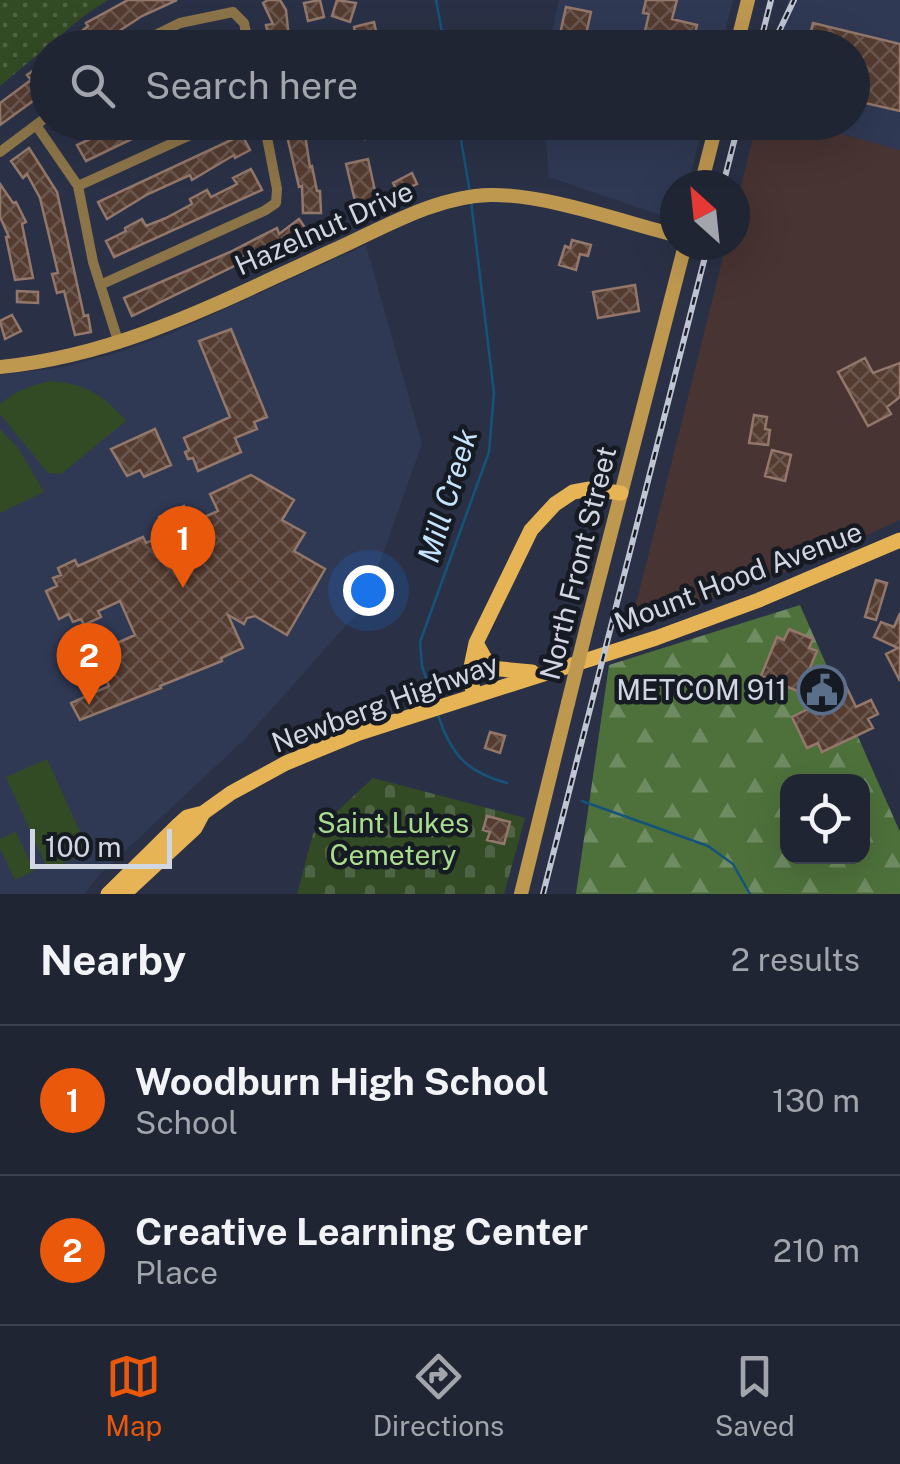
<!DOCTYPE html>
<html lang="en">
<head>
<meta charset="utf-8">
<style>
	body { margin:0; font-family:"Public Sans",sans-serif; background:#2d3140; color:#f1f3f6 }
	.controls { position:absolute; right:30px; bottom:30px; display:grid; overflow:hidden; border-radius:20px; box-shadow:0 10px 40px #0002 }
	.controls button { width:90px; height:90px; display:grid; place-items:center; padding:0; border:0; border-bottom:2px solid #3d424f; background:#202534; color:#f1f3f6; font:50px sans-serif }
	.compass { position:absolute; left:660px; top:170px; width:90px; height:90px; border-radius:50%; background:#202534; box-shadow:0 10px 40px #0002; rotate:333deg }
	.scale { position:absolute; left:30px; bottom:25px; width:142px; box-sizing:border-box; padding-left:10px; border:5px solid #d1d6e3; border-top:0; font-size:28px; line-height:35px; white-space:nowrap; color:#d1d6e3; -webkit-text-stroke:8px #161a23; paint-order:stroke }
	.you { position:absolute; left:368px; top:590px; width:35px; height:35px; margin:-25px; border:8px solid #fff; border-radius:50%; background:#1a73e8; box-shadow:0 0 0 15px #1a73e833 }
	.badge { display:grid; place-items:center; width:65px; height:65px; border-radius:50%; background:#ea580c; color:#fff; font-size:32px; font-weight:700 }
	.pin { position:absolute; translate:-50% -82px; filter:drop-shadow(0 2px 5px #0008) }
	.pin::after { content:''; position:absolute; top:52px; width:35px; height:30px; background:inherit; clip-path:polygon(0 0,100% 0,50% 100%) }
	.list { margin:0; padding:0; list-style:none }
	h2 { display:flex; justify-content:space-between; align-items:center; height:130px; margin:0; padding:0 40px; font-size:42px }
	h2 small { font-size:32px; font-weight:400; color:#a2a5ac }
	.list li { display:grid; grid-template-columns:65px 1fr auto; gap:30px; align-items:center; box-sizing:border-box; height:150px; padding:0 40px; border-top:2px solid #3d424f }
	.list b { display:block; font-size:38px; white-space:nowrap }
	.list p { margin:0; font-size:32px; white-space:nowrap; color:#a2a5ac }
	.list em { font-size:32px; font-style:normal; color:#a2a5ac }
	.icon { flex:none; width:55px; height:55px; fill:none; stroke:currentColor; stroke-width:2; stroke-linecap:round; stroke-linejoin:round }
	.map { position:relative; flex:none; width:900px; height:894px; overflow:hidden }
	.search { position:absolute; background:#202534; box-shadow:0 10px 40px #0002; left:30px; right:30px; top:30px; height:110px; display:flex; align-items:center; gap:25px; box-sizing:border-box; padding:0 35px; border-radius:55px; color:#a2a5ac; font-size:38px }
	.sheet { height:430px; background:#202534 }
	nav { display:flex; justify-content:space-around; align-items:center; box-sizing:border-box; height:140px; border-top:2px solid #3d424f; background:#202534; font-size:28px; color:#a2a5ac }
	nav a { display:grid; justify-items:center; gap:5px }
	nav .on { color:#ea580c }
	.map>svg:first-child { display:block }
	.commercial { fill:#483432 }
	.built { fill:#303954 }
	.grass { fill:url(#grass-dots) }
	.forest { fill:url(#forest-firs); fill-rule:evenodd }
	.cemetery { fill:url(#cemetery-stones) }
	.garden { fill:#324b24 }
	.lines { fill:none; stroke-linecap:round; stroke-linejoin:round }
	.stream { stroke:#15537b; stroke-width:2.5 }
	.building { fill:url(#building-cross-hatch); stroke:#92776a; stroke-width:2.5 }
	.street { stroke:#8c7449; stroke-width:10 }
	.secondary { stroke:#bf9850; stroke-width:14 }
	.primary { stroke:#e6b454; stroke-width:15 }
	.rail-casing { stroke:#c0c5d3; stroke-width:6 }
	.rail { stroke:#161a23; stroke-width:2.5; stroke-dasharray:8; stroke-linecap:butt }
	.secondary-bridge { stroke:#bf9850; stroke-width:14 }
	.labels { text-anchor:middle; stroke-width:9; stroke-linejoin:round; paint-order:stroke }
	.street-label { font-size:28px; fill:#d1d6e3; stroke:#161a23 }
	.poi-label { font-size:28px; fill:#d1d6e3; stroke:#161a23; text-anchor:end }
	.park-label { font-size:28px; fill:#a9dd8e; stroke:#161a23 }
	.water-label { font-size:30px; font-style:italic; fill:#c5e5fe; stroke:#161a23 }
</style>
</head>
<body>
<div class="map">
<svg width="900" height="894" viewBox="0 0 900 894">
	<defs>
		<pattern id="grass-dots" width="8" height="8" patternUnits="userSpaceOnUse" patternTransform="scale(2.5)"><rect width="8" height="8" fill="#324b24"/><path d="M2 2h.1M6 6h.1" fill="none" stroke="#4f6444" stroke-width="1.8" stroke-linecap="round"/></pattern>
		<pattern id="forest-firs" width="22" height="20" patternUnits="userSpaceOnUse" patternTransform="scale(2.5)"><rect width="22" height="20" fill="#4e713b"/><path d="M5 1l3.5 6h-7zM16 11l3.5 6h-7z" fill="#6f8b61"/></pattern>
		<pattern id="cemetery-stones" width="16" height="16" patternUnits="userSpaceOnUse" patternTransform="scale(2.5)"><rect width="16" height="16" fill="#324b24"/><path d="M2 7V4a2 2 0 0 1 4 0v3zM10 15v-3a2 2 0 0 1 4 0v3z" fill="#4f6444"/></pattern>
		<pattern id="building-cross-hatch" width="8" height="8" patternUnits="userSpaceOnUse" patternTransform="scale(2.5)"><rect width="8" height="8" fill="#543c31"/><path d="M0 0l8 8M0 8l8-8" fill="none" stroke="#6c574f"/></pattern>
	</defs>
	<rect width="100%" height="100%" fill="#2a3146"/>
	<!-- commercial -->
	<path class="commercial" d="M 757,123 L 804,123 L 900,150 L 900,520 L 789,571 L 630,628 L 726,245 L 735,245 L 735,209 Z"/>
	<!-- built -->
	<path class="built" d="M 559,0 L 733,0 L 721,47 L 549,48 Z
		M 788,0 L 900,0 L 900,150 L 804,123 L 852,122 L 852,48 L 776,48 Z
		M 544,123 L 703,123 L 688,185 L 675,185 L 675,220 L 549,177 Z
		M 366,245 L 422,444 L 365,604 L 244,740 L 100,874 L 84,894 L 0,894 L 0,375 L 64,367 L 117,353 L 172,333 Z"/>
	<!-- grass -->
	<path class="grass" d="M 0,0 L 108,0 L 85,15 L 0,86 Z"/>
	<!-- forest -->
	<path class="forest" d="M 800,605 L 900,832 L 900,894 L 576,894 L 609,665 ZM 788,782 L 862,782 L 862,856 L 788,856 Z"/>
	<!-- cemetery -->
	<path class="cemetery" d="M 373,778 L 525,818 L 504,894 L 297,894 L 313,834 Z"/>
	<!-- garden -->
	<path class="garden" d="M 51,381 C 84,384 104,395 126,421 L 61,474 L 48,473 L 0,414 L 0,404 C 16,391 31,385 51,381 Z
		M 0,429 L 19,449 L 44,492 L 0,513 Z
		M 47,759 L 89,852 L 48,870 L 6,777 Z
		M 16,832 L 34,871 L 15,880 L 0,848 L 0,839 Z"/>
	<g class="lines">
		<!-- stream -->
		<path class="stream" d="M 436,0 L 445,48
			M 458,122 L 470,193
			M 434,702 L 422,666 L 420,642 L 489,452 L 494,393 L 471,201
			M 438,715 C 451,754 466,772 507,783
			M 582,801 L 708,846 L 733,864 L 750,894"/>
	</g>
	<!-- building -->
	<path class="building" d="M 128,0 L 177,0 L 142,16 L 93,48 L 62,48 L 88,26 L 86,23 Z
		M 268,0 L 280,0 L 286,10 L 289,39 L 270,43 L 266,25 L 273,24 L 263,3 Z
		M 320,0 L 324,17 L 308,21 L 304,3 Z
		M 337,0 L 356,3 L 350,22 L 332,16 Z
		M 646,0 L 677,0 L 672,19 L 697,25 L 692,48 L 641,48 L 649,14 L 643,13 Z
		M 566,7 L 591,12 L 583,48 L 557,48 Z
		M 374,22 L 378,40 L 358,45 L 354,27 Z
		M 813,23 L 900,44 L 900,111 L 852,100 L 852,48 L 807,48 Z
		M 225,34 L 232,48 L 198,48 Z
		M 48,60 L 48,90 L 0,125 L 0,103 L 31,80 L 27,75 Z
		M 127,122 L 167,122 L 86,161 L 77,145 Z
		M 303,122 L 310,167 L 312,166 L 317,191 L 320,191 L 321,213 L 303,213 L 302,186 L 299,187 L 288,140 L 285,124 Z
		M 377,122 L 387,122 L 390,130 L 365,139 L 362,128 Z
		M 242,135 L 250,150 L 235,158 L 234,155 L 192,180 L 190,175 L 148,194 L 107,219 L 98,202 Z
		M 29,148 L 57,192 L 84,316 L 88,315 L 91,332 L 75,335 L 64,291 L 57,293 L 52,274 L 58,273 L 40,198 L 27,174 L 23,178 L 11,161 Z
		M 368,159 L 377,200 L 356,205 L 346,164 Z
		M 251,169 L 262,190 L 114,257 L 106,241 L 126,231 L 125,228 L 142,219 L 146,226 L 166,218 L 192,204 L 190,199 L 207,190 L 211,197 L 237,184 L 233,178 Z
		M 412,173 L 417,184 L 398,193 L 393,183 Z
		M 0,184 L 13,203 L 16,202 L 26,222 L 22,224 L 33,278 L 15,280 L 6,237 L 9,237 L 0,217 Z
		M 299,219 L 308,232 L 294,242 L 269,254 L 267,250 L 132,316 L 124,298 L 230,252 L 277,228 L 279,234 Z
		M 572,240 L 591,245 L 588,256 L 580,254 L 576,270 L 559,265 L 565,246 L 570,248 Z
		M 635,285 L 639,311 L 598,318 L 593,292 Z
		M 17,291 L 38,292 L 38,303 L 17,302 Z
		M 12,315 L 21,331 L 5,339 L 0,321 Z
		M 231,329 L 267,417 L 254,422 L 257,429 L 235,438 L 241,452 L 198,471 L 193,458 L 188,459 L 185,452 L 189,450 L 184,438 L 230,417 L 199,341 Z
		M 865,358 L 873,373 L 900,363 L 900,397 L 887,407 L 891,414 L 868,426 L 838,372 Z
		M 754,415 L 767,417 L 765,429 L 770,430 L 768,445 L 749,443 Z
		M 155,429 L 171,465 L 144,477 L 140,470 L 127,476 L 111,449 Z
		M 772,450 L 791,455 L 785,481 L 765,476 Z
		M 251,475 L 294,500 L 282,520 L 305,533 L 294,551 L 325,569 L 287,635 L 255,616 L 247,618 L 244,624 L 228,615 L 243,648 L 221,658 L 222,661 L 160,686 L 161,688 L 80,720 L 71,703 L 109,686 L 95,653 L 135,635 L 120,601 L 98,611 L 101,617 L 84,625 L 81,619 L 73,622 L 69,614 L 59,619 L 46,591 L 57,586 L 53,578 L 61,575 L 58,568 L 75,560 L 78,566 L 143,537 L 146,543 L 161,537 L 158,531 L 164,529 L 159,517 L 184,506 L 191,523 L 218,511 L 210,494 Z
		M 876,580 L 887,583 L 876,620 L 865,617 Z
		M 900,613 L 900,681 L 886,654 L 898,648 L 874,637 L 881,622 L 894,627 Z
		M 789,629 L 813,639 L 809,648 L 817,651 L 809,670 L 823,676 L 828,687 L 843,680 L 856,707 L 871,700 L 878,714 L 868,719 L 873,728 L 822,752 L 818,743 L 807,748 L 792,717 L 808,709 L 800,692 L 761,676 L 777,637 L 784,640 Z
		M 490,732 L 505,736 L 500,753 L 485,748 Z
		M 487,816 L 510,822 L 504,844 L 487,840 L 490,832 L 483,830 Z"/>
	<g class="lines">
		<!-- street -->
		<path class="street" d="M 129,48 L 180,23 L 233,12 L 244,23 L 249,48
			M 318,48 L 327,39 L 337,48
			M 36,125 L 78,186 L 93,262 L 119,344
			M 0,152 L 48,116
			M 78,186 L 219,122
			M 100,285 L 264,211 L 276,203 L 277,189 L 264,122"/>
		<!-- secondary -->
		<path class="secondary" d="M 736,48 L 748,0
			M 701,185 L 717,122
			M 0,367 C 123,355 223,300 334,250 C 383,228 436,196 490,195 C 545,194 620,221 675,235
			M 588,622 L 685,245
			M 521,894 L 568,703"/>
		<!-- primary -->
		<path class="primary" d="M 476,643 L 490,668 L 532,672
			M 473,696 L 471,667 L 476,643 L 531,530 L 555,504 L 573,492 L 590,489 L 621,493
			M 108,894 L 177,826 L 187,817 L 203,813
			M 124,894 L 195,828 L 203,813 L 231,793 L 286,763 L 359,733 L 656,638 L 759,600 L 900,540"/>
		<!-- rail casing -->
		<g class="rail-casing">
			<path id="rail" d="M 759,48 L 771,0
				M 771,48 L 794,0
				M 723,185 L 739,122
				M 543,894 L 708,245"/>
		</g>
		<!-- rail -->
		<use href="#rail" class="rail"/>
		<!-- secondary-bridge -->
		<path class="secondary-bridge" d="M 568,703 L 588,622"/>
	</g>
	<!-- icons -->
	<defs>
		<g id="civic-ring" transform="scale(2.5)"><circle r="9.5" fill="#161a23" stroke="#5c6f8a" stroke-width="1.5"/><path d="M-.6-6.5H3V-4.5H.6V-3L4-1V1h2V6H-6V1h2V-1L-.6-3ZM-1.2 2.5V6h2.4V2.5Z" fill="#5c6f8a"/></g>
	</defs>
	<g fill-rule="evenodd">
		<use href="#civic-ring" x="822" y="690"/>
	</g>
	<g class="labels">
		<!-- street labels -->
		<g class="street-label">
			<text transform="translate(324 228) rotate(-24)" y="10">Hazelnut Drive</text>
			<text transform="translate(578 563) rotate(-76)" y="10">North Front Street</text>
			<text transform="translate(738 577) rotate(-21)" y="10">Mount Hood Avenue</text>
			<text transform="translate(385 703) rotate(-20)" y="10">Newberg Highway</text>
		</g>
		<!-- poi labels -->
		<g class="poi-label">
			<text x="787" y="700">METCOM 911</text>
		</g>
		<!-- park labels -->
		<g class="park-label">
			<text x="393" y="833">Saint Lukes<tspan x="393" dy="32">Cemetery</tspan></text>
		</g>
		<!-- water labels -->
		<g class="water-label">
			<text transform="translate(448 496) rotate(-73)" y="10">Mill Creek</text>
		</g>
	</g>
</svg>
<div class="controls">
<button><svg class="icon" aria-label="locate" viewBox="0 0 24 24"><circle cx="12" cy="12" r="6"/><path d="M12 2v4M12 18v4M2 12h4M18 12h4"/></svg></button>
</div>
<svg class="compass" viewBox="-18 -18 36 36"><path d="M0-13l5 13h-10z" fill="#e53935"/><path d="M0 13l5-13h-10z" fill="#a2a5ac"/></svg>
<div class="scale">100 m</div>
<div class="you"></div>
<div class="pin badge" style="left:183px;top:588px">1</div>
<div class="pin badge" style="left:89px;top:705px">2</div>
<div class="search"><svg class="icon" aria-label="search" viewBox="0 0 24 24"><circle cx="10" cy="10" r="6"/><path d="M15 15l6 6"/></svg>Search here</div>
</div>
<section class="sheet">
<h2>Nearby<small>2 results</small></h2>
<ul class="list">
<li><span class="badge">1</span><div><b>Woodburn High School</b><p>School</p></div><em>130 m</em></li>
<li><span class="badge">2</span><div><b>Creative Learning Center</b><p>Place</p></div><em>210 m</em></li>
</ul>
</section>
<nav>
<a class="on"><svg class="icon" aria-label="map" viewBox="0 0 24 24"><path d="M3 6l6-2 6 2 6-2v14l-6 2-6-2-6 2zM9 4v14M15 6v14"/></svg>Map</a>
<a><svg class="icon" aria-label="directions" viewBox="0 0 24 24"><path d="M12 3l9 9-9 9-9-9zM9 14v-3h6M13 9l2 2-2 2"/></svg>Directions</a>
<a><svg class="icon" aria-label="saved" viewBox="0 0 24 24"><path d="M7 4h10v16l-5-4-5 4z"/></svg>Saved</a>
</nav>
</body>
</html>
